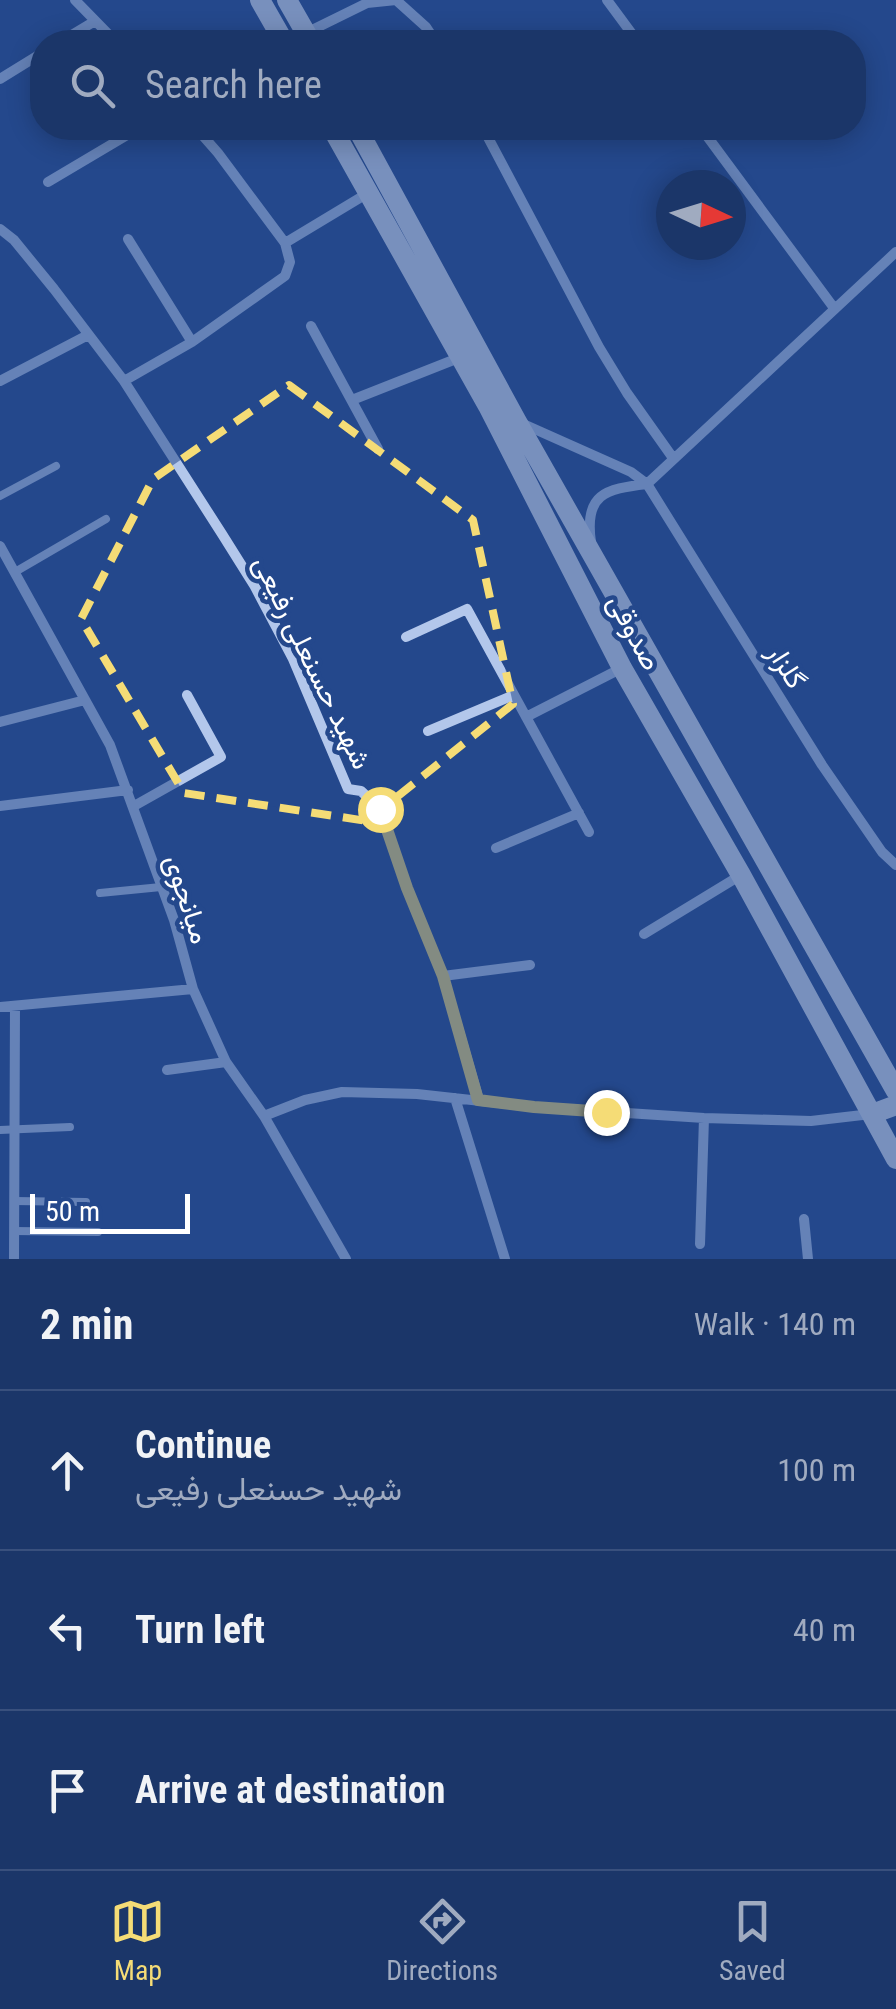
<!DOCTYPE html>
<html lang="en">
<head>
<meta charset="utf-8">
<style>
	body { margin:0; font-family:"Roboto Condensed",Vazirmatn,sans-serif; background:#284171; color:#f1f3f6 }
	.compass { position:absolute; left:656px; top:170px; width:90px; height:90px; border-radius:50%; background:#1b3669; box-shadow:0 5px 25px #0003; rotate:94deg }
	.scale { position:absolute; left:30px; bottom:25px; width:160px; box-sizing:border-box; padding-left:10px; border:5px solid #fff; border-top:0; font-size:28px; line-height:35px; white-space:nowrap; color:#fff; -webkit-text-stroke:8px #24488c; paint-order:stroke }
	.stop { position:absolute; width:30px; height:30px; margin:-22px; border:8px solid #f5dc76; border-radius:50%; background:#fff }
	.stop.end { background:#f5dc76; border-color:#fff; box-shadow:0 2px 10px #0008 }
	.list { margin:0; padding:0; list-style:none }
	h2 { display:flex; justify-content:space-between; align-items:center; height:130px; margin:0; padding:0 40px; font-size:42px }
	h2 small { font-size:32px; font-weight:400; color:#a0abc0 }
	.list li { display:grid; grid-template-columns:65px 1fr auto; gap:30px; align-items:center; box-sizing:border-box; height:160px; padding:0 40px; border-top:2px solid #39507d }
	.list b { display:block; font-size:38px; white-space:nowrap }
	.list p { margin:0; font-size:32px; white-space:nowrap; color:#a0abc0 }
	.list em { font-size:32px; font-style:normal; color:#a0abc0 }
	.icon { flex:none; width:55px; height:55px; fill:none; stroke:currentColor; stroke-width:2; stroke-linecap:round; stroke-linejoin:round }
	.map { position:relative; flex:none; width:896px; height:1259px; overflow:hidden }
	.search { position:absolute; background:#1b3669; box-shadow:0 5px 25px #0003; left:30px; right:30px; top:30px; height:110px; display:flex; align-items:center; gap:25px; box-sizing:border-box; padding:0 35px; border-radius:40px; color:#a0abc0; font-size:38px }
	.sheet { height:610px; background:#1b3669 }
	nav { display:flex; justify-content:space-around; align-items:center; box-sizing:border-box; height:140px; border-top:2px solid #39507d; background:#1b3669; font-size:28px; color:#a0abc0 }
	nav a { display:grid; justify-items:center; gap:5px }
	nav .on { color:#f5dc76 }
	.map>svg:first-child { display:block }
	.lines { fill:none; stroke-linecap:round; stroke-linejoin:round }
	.lane { stroke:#b3c7eb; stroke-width:8 }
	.street { stroke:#b3c7eb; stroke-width:10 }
	.secondary { stroke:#dee7f9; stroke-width:20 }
	.route { stroke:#f5dc76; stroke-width:12 }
	.marked { fill:none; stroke:#f5dc76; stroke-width:8; stroke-dasharray:20 12; stroke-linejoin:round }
	.labels { text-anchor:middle; stroke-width:9; stroke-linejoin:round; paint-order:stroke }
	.street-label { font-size:28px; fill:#fff; stroke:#24488c }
</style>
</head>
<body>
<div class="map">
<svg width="896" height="1259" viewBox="0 0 896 1259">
	<rect width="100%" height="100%" fill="#24488c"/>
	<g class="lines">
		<!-- lane -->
		<path class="lane" d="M 0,496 L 56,466
			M 15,572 L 106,519
			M 100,893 L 161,887
			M 0,1130 L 70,1127
			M 14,1201 L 86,1202
			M 14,1231 L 98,1232"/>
		<!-- street -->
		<path class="street" d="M 75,0 L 116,42
			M 607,0 L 638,42
			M 306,33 L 367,3 L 396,0 L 426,27 L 436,42
			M 60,42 L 95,21
			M 0,79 L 42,53
			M 196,128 L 218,153 L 285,243
			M 483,128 L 599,347 L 627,393 L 673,458
			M 701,128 L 834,308
			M 48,182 L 139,128
			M 0,229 L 14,240 L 54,289 L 124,381 L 222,534 L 254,585 L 293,659 L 348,789 L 361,791 L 380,809 L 407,888 L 443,976 L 479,1100
			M 128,239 L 192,342
			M 311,326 L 378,449
			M 0,381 L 88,335
			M 124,381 L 192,342 L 285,276 L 290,262 L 285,243 L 368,193
			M 352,400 L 461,357
			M 521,423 L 631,472 L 647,484 L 822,765 L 882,852 L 896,865
			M 591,542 C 584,494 605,489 647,484 L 896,252
			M 0,546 L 110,745 L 174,920 L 193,989 L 226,1062 L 264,1116 L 346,1259
			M 406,637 L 467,609 L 589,832
			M 526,717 L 622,668
			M 0,722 L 85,700
			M 428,731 L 514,695
			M 0,806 L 128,790
			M 134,806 L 221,757 L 187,695
			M 496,848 L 579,813
			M 644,934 L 741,875
			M 443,976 L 530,965
			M 0,1007 L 193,989
			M 167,1070 L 226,1062
			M 455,1098 L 505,1259
			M 264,1116 L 305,1100 L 342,1092 L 417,1094 L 534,1107 L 704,1118 L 811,1121 L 871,1114
			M 804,1219 L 808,1259
			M 700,1244 L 704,1118
			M 14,1259 L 15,1006"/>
		<!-- secondary -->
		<path class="secondary" d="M 260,0 L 284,42
			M 287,0 L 311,42
			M 332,128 L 488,406 L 622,668 L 741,875 L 896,1159
			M 357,128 L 516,420 L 896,1091
			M 872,1114 L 896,1105"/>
	</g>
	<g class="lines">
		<!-- route -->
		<path class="route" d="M 380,809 L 407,888 L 443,976 L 478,1100 L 534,1107 L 606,1112"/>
	</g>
	<!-- marked area -->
	<path d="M0 0H896V1259H0ZM 289,385 L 473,520 L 513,704 L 367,821 L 184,793 L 81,619 L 153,479 Z" fill="#24488c" fill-opacity=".55" fill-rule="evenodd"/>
	<path class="marked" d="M 289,385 L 473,520 L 513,704 L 367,821 L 184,793 L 81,619 L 153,479 Z"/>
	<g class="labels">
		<!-- street labels -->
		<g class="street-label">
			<text transform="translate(635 632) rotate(62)" y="10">صدوقی</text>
			<text transform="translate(313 662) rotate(64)" y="10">شهید حسنعلی رفیعی</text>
			<text transform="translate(787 666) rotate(58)" y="10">گلزار</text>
			<text transform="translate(188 899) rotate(72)" y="10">میانجوی</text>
		</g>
	</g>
</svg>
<svg class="compass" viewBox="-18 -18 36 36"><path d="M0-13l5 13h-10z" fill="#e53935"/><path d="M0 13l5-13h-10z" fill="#a0abc0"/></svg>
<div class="scale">50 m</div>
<div class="stop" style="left:380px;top:809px"></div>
<div class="stop end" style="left:606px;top:1112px"></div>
<div class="search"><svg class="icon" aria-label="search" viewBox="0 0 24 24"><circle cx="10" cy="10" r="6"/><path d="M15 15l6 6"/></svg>Search here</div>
</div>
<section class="sheet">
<h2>2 min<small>Walk · 140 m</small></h2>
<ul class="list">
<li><svg class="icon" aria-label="ahead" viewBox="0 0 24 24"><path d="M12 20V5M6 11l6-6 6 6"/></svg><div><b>Continue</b><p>شهید حسنعلی رفیعی</p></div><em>100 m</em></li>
<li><svg class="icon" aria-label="left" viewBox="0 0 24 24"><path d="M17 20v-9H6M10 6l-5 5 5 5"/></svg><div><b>Turn left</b></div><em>40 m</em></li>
<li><svg class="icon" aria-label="arrive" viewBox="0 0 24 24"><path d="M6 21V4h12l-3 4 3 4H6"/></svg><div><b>Arrive at destination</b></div></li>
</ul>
</section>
<nav>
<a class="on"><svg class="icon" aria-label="map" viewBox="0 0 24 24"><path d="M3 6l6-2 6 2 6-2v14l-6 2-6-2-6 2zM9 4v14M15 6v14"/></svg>Map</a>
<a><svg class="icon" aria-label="directions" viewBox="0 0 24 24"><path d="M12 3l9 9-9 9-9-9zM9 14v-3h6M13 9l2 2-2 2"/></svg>Directions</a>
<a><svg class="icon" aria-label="saved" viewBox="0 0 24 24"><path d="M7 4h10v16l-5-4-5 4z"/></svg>Saved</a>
</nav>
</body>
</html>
